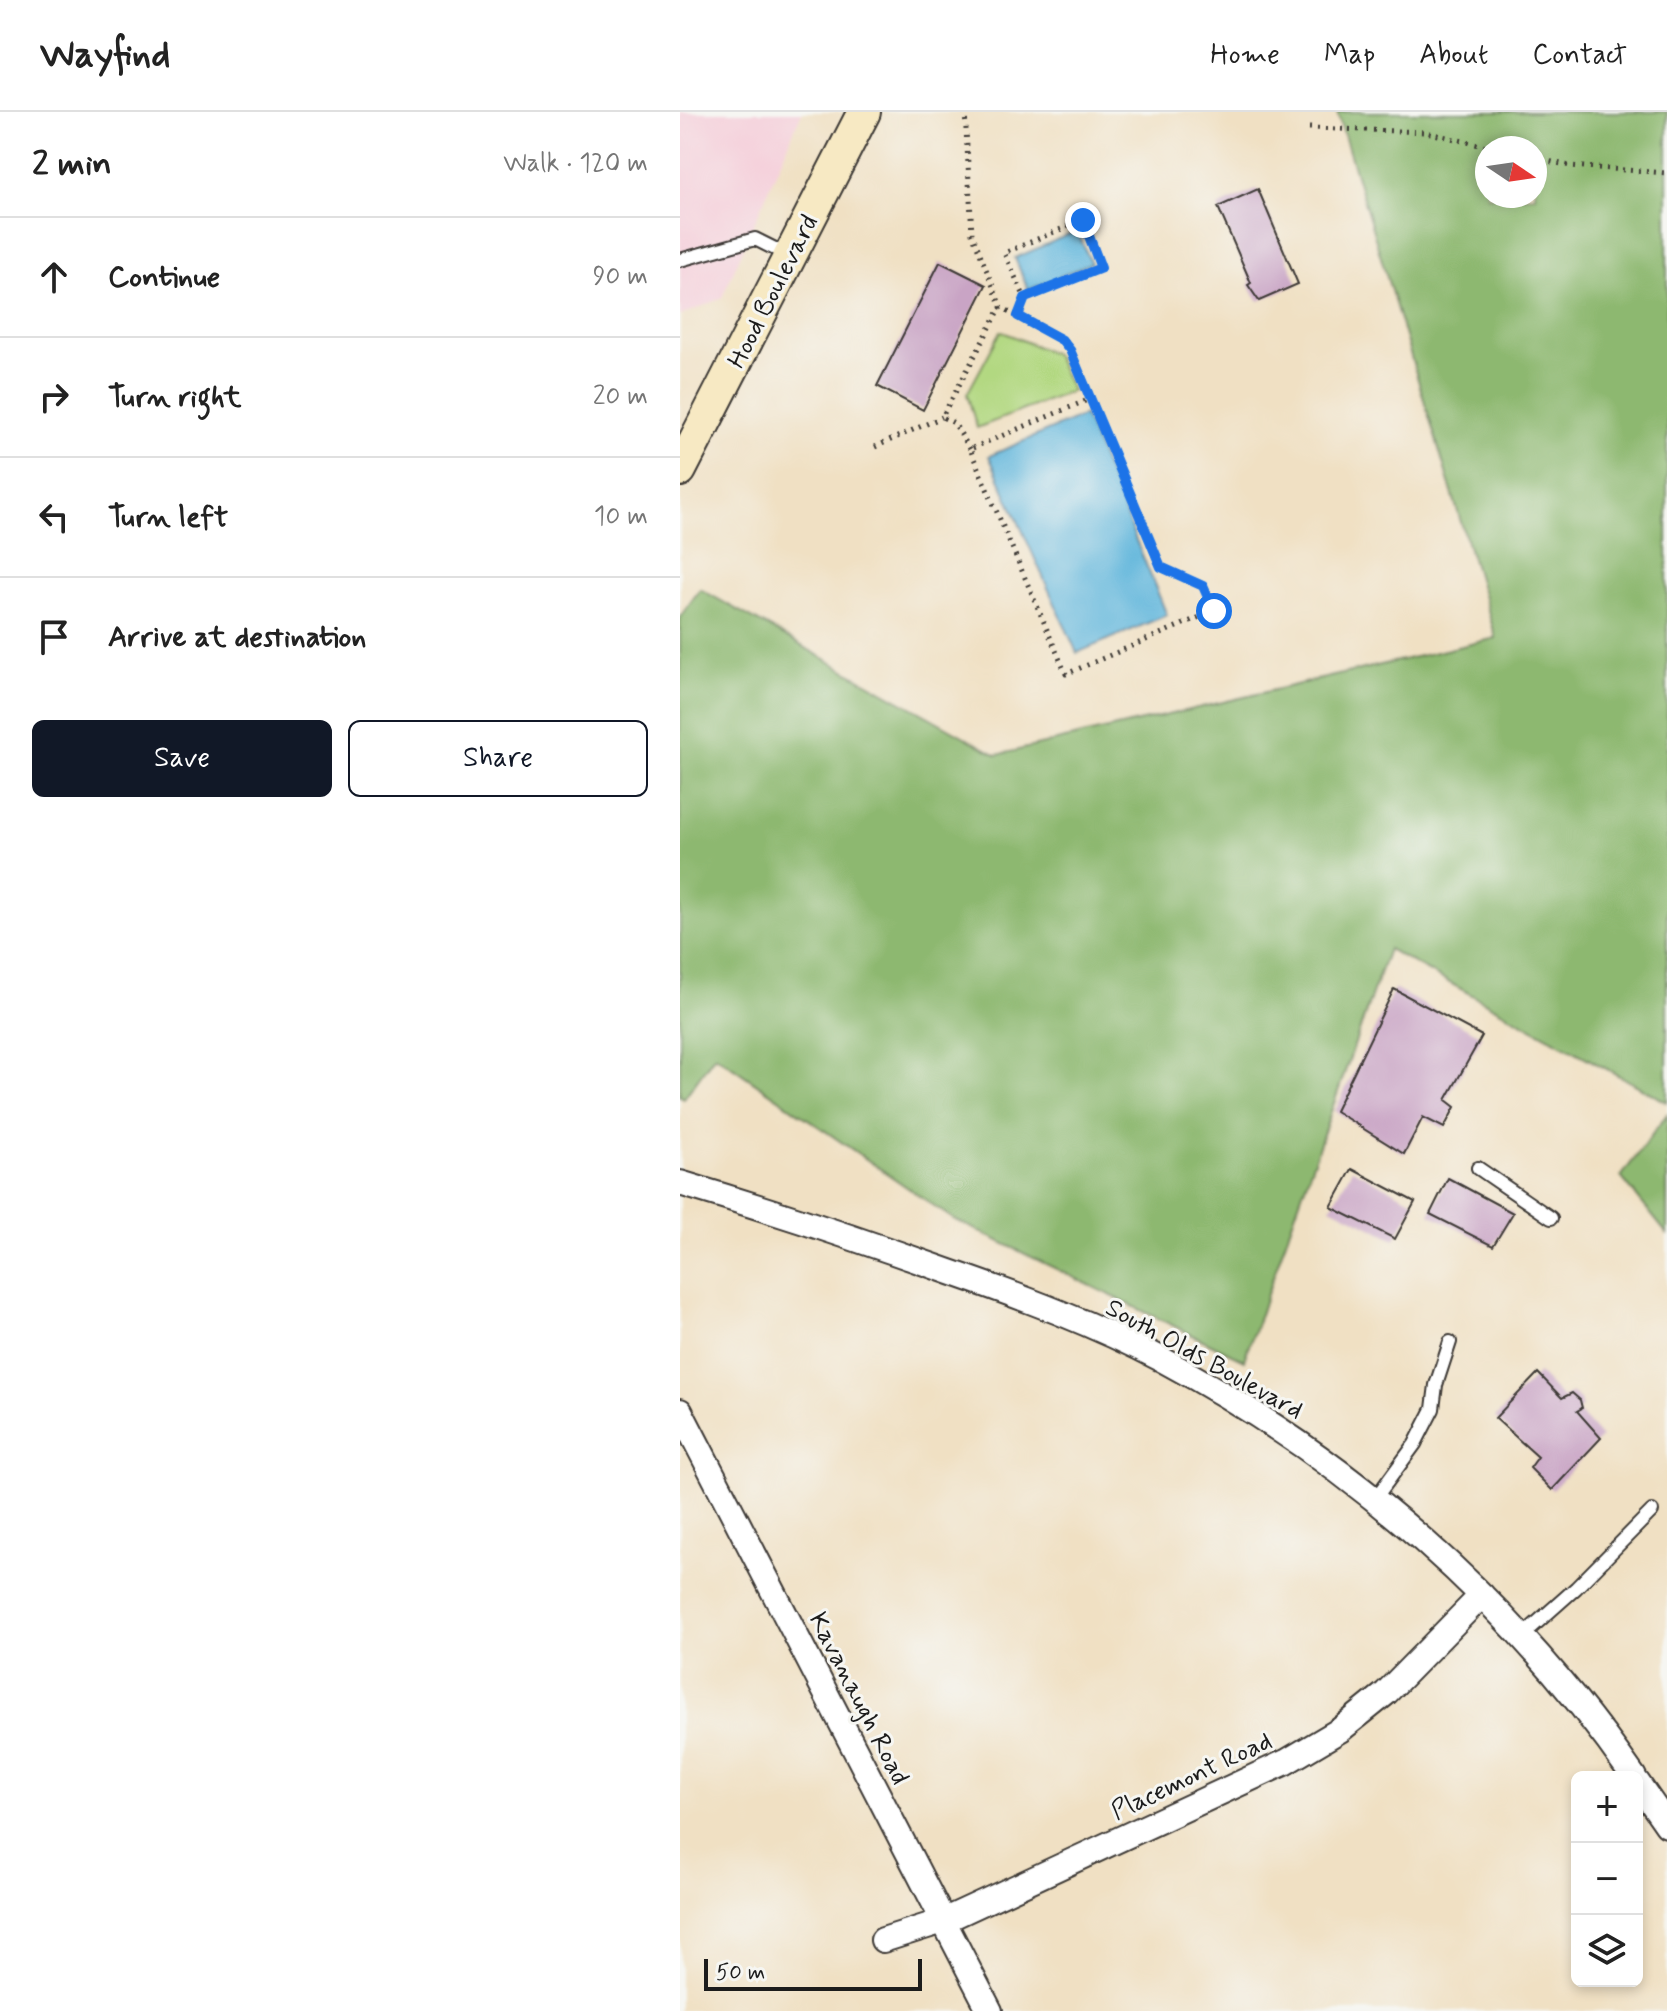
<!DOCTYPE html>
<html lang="en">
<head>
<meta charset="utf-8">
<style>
	body { margin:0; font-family:Mynerve,sans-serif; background:#f2f2f2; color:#222 }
	.controls { position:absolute; right:24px; bottom:24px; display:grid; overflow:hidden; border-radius:12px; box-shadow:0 4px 12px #0003 }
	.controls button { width:72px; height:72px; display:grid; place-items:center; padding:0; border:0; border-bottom:2px solid #e0e0e0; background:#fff; color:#222; font:40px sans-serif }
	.compass { position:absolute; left:795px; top:24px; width:72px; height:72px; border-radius:50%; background:#fff; box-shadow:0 4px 12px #0003; rotate:103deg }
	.scale { position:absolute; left:24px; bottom:20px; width:218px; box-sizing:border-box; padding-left:8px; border:4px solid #1c1c1c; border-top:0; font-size:22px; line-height:28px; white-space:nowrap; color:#1c1c1c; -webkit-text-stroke:6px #f6f6f2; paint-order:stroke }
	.stop { position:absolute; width:24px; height:24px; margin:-18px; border:6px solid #1a73e8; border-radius:50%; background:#fff }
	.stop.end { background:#1a73e8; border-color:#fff; box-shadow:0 2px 8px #0008 }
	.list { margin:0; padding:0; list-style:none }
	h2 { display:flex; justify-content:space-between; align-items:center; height:104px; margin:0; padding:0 32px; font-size:34px }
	h2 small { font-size:26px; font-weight:400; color:#767676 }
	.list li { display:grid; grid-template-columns:52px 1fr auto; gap:24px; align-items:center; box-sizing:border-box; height:120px; padding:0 32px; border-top:2px solid #e0e0e0 }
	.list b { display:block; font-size:30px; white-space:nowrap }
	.list em { font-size:26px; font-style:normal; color:#767676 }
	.actions { display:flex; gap:16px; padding:24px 32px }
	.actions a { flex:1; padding:18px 0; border:2px solid #111827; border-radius:12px; text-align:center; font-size:28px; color:#111827 }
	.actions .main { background:#111827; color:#fff }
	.icon { flex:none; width:44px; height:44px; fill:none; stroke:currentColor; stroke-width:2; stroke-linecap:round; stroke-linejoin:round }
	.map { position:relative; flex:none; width:987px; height:1899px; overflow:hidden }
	header { display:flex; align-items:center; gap:48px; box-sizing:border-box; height:112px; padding:0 40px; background:#fff; border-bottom:2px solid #e0e0e0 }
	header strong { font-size:38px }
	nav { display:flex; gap:44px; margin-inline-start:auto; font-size:28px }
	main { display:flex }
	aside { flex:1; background:#fff }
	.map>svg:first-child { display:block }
	.built { fill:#f5cfda }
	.green { fill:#b2d881; stroke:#677a4e; stroke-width:2 }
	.forest { fill:#8db86f; stroke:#546a46; stroke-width:2; fill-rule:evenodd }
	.water { fill:#5eb5db; stroke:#3d687c; stroke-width:2 }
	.building { fill:#c9a4c5 }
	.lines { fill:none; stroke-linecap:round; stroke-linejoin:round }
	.lane-casing { stroke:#3c3935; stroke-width:16 }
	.street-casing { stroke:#3c3935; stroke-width:28 }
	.secondary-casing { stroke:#3c3935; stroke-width:36 }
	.path { stroke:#3c3935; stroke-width:5; stroke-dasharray:2 6; stroke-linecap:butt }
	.lane { stroke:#fff; stroke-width:12 }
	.street { stroke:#fff; stroke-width:24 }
	.secondary { stroke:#f7e9c3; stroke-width:32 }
	.route { stroke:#1a73e8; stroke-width:10 }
	.labels { text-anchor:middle; stroke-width:6; stroke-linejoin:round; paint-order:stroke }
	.street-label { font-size:26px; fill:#1c1c1c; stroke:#f6f6f2 }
</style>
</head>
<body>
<header>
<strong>Wayfind</strong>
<nav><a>Home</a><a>Map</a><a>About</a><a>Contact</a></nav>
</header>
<main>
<aside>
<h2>2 min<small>Walk · 120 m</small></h2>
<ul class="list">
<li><svg class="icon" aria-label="ahead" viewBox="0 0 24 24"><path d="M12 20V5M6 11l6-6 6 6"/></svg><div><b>Continue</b></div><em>90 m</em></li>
<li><svg class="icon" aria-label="right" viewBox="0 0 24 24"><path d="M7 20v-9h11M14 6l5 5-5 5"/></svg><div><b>Turn right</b></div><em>20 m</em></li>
<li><svg class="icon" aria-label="left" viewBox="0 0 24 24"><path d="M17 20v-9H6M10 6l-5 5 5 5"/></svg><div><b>Turn left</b></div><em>10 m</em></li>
<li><svg class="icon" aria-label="arrive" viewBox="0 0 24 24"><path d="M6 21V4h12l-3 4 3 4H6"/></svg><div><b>Arrive at destination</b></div></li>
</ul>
<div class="actions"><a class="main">Save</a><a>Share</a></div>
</aside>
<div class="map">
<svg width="987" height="1899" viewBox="0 0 987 1899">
	<rect width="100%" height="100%" fill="#f6f6f2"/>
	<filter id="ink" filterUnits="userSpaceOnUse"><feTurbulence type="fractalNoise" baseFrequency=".0125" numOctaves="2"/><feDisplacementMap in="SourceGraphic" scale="16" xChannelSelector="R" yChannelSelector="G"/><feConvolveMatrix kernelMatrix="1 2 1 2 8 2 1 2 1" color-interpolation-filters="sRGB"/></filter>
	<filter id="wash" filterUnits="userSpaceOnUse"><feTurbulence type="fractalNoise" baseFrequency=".006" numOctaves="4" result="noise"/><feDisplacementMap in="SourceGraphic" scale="32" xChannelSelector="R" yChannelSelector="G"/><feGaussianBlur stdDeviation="1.8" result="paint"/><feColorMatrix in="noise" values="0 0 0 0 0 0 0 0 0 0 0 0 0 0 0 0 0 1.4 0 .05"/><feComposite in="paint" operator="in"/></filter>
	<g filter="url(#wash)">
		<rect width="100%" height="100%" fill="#f0e0c3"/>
		<!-- built -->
		<path class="built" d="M 0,0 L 122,0 L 42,186 L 0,204 Z"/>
		<!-- green -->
		<path class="green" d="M 321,219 L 374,242 L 392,279 L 297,316 L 287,282 Z"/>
		<!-- forest -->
		<path class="forest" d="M 657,0 L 987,0 L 987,990 L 708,837 L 564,1248 L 273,1107 L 35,943 L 4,986 L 0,984 L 0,505 L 20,477 L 317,643 L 816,526 ZM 807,36 L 855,36 L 855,84 L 807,84 Z
			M 987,1002 L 987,1122 L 941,1065 Z"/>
		<!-- water -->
		<path class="water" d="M 397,119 L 411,151 L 348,178 L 335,146 Z
			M 404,303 L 487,503 L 397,541 L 309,344 Z"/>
		<g id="blocks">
			<!-- building -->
			<path class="building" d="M 578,77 L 618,172 L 579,189 L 568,173 L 571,171 L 538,95 Z
				M 260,150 L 306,173 L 243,298 L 197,274 Z
				M 714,877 L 802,924 L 766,988 L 775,995 L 764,1016 L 743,1005 L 724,1042 L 655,999 Z
				M 672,1057 L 735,1090 L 715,1127 L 651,1095 Z
				M 768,1066 L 833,1101 L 813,1134 L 750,1102 Z
				M 858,1261 L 882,1286 L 892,1281 L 900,1288 L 902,1296 L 897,1299 L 921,1326 L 872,1378 L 850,1356 L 858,1345 L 815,1306 Z"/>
		</g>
	</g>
	<g filter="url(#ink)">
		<use href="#blocks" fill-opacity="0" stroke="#3c3935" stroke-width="2"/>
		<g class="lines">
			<!-- lane casing -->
			<g class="lane-casing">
				<path id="lane" d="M 0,148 L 75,127 L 107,143
					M 798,1056 L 871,1106
					M 694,1388 L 735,1332 L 753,1297 L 756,1273 L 770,1230
					M 842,1524 L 896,1476 L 972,1399"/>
			</g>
			<!-- street casing -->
			<g class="street-casing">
				<path id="street" d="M 0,1071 C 91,1098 181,1128 270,1160 C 342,1185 415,1212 483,1248 C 670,1348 833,1490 954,1665
					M 0,1299 L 310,1899
					M 957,1670 L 987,1713
					M 203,1828 L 263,1809 L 606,1650 L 660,1618 L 706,1581 L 802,1483"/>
			</g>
			<!-- secondary casing -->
			<g class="secondary-casing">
				<path id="secondary" d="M 0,358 L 184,0"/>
			</g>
			<!-- path -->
			<path class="path" d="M 285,0 L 292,121 L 321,195 L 382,228 L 390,238 L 481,455 L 523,474 L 534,499 L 386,562 L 290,337 L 410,287
				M 629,16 L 746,20 L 812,36
				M 855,46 L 890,54 L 987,61
				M 338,204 L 345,186 L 421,156 L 403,108 L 324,141 L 345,186
				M 195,335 L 262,305
				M 290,337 L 274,311 L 262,305 L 321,195"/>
			<!-- lane -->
			<use href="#lane" class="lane"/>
			<!-- street -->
			<use href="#street" class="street"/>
			<!-- secondary -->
			<use href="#secondary" class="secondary"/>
		</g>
	</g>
	<g class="lines" filter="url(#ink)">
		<!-- route -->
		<path class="route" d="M 403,108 L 421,156 L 345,186 L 338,204 L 382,228 L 390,238 L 481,455 L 523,474 L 534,499"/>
	</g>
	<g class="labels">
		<!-- street labels -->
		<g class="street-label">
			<text transform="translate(92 179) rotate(-63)" y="9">Hood Boulevard</text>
			<text transform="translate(525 1246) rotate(29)" y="9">South Olds Boulevard</text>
			<text transform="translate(180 1586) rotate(63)" y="9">Kavanaugh Road</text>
			<text transform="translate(511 1663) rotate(-25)" y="9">Placemont Road</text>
		</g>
	</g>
</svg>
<div class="controls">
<button>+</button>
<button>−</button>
<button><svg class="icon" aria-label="layers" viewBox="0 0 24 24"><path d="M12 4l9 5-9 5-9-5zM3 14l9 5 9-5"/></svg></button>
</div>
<svg class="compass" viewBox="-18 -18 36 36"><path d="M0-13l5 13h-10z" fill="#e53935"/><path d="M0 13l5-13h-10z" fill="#767676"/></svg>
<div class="scale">50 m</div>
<div class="stop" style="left:534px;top:499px"></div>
<div class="stop end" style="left:403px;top:108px"></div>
</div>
</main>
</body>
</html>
